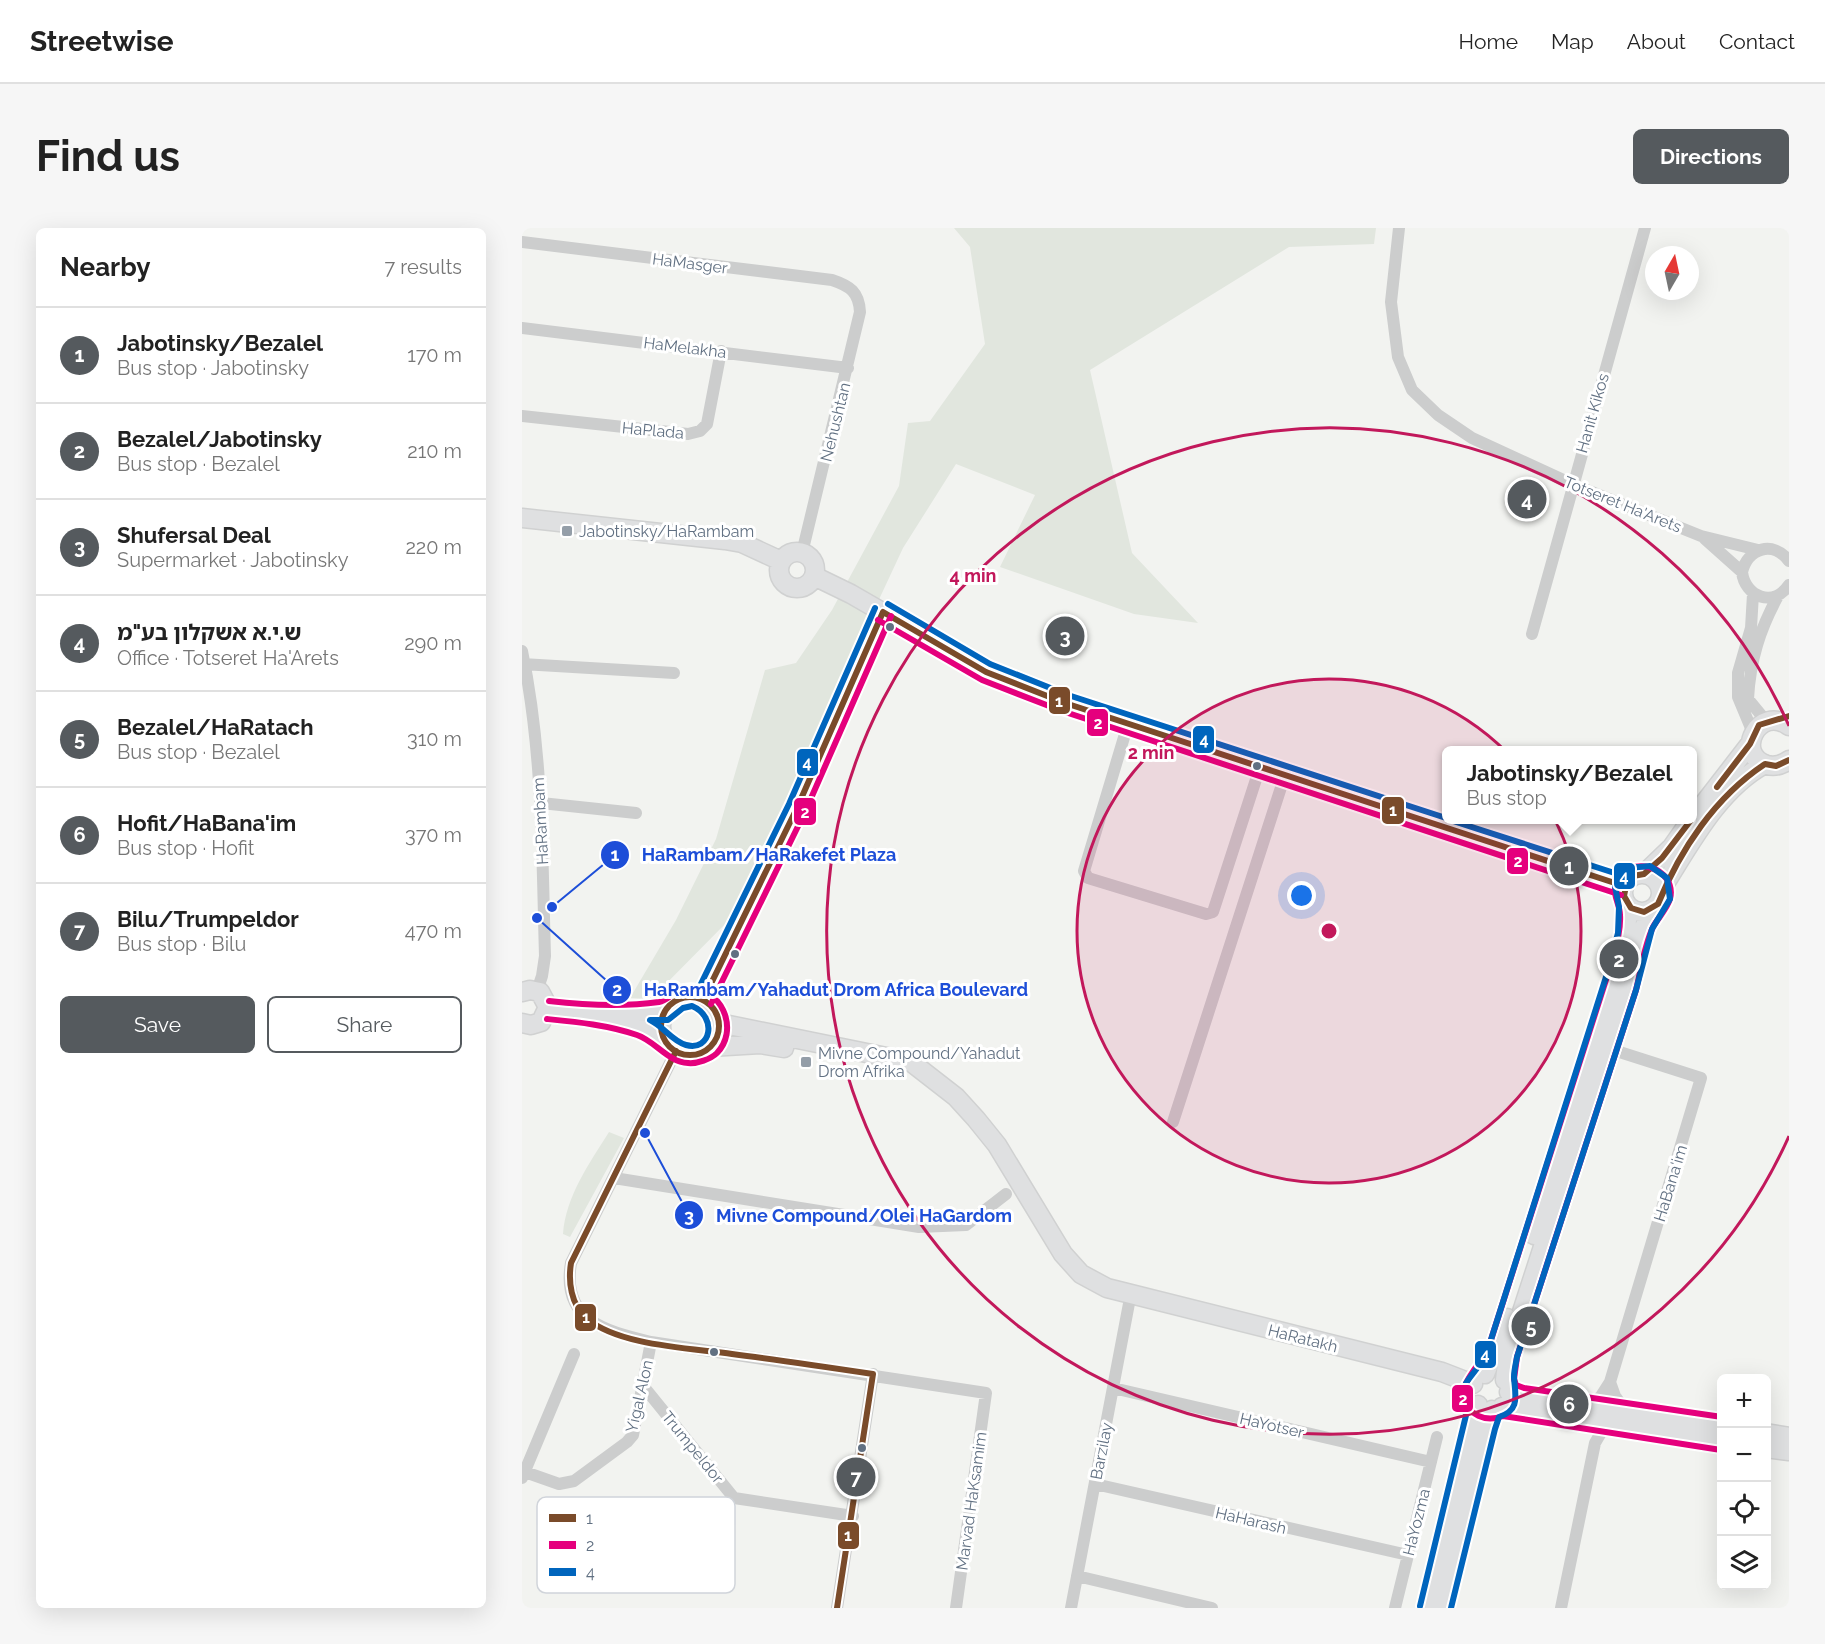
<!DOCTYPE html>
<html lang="en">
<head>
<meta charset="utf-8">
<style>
	body { margin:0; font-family:Raleway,"Noto Sans Hebrew",sans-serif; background:#f6f6f6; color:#222 }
	.controls { position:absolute; right:18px; bottom:18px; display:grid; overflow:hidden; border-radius:9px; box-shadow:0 6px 24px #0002 }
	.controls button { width:54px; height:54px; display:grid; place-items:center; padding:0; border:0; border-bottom:2px solid #e0e0e0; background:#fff; color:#222; font:30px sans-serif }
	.compass { position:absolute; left:1123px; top:18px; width:54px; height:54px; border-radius:50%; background:#fff; box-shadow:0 6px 24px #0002; rotate:9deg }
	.you { position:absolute; left:780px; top:668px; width:21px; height:21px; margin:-15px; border:4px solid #fff; border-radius:50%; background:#1a73e8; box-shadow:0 0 0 9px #1a73e833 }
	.badge { display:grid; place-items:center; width:39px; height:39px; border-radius:50%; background:#555a5e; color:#fff; font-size:20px; font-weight:700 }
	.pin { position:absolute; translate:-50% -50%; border:3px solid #fff; box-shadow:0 2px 6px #0006 }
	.popup { position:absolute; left:920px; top:518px; width:255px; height:78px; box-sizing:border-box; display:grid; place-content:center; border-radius:9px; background:#fff; filter:drop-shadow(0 2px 4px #0005); font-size:20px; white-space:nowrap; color:#767676 }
	.popup b { font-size:22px; color:#222 }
	.popup::after { content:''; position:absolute; left:50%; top:100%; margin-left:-12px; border:12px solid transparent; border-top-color:#fff }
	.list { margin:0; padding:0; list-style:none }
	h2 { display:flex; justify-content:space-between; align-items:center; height:78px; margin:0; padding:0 24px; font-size:26px }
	h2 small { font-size:20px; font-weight:400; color:#767676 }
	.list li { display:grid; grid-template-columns:39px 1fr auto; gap:18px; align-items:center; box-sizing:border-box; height:96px; padding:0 24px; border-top:2px solid #e0e0e0 }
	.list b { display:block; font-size:22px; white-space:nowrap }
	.list p { margin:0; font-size:20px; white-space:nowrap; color:#767676 }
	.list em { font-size:20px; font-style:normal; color:#767676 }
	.actions { display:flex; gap:12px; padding:18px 24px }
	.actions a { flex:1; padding:14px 0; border:2px solid #555a5e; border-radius:9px; text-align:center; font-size:21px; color:#555a5e }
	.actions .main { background:#555a5e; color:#fff }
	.icon { flex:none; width:33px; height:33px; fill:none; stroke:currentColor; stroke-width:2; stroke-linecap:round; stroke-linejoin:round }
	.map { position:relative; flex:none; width:1267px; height:1380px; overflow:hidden; border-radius:9px }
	header { display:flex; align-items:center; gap:36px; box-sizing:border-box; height:84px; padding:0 30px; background:#fff; border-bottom:2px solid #e0e0e0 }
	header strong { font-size:28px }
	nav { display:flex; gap:33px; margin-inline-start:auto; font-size:21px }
	.intro { display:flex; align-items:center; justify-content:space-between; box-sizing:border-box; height:144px; padding:0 36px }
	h1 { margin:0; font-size:42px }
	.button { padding:15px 27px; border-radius:9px; background:#555a5e; color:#fff; font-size:21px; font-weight:700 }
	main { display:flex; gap:36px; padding:0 36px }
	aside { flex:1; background:#fff; border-radius:9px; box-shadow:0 6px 24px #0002 }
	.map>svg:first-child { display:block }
	.green { fill:#e1e6de }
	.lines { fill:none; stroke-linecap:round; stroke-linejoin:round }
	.secondary-casing { stroke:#d0d1d1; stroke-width:21 }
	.street { stroke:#cccdcd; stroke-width:12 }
	.secondary { stroke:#dfe0e1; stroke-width:18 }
	.bus-1-casing { stroke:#fff; stroke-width:10 }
	.bus-2-casing { stroke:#fff; stroke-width:10 }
	.bus-3-casing { stroke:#fff; stroke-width:10 }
	.bus-1 { stroke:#7a4b2a; stroke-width:6 }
	.bus-2 { stroke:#e5007d; stroke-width:6 }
	.bus-3 { stroke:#0065bd; stroke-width:6 }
	.ring { fill:none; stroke:#c2185b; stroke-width:3 }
	.poi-dot { fill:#949ea8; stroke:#fff; stroke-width:2 }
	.bus-dot { fill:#617082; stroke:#fff; stroke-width:2 }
	.labels { text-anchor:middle; stroke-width:6; stroke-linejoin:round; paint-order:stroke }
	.street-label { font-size:16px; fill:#617082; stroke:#fff }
	.poi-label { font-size:16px; fill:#617082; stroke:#fff; text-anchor:start }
	.key { fill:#fff; stroke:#d0d4da; stroke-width:1.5 }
	.key-label { font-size:16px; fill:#617082 }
	.centre { fill:#c2185b; stroke:#fff; stroke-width:3 }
	.ring-label { font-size:18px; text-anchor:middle; font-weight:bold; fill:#c2185b; stroke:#fff; stroke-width:6; stroke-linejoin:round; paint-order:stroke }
	.leader { fill:none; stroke:#1d4ed8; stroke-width:2 }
	.callout-dot { fill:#1d4ed8; stroke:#fff; stroke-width:2 }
	.mark-label { font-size:18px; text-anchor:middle; font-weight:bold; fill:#fff }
	.callout-label { font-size:18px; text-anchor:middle; font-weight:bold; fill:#1d4ed8; stroke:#fff; stroke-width:6; stroke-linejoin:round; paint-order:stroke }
	.line-badge { stroke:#fff; stroke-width:2 }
	.badge-label { font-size:16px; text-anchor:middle; font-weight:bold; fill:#fff }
</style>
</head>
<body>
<header>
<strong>Streetwise</strong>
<nav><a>Home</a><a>Map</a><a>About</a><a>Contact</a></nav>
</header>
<div class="intro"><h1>Find us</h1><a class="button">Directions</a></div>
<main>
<aside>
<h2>Nearby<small>7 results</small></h2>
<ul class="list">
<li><span class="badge">1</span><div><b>Jabotinsky/Bezalel</b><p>Bus stop · Jabotinsky</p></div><em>170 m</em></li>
<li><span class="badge">2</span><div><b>Bezalel/Jabotinsky</b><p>Bus stop · Bezalel</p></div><em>210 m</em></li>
<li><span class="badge">3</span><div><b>Shufersal Deal</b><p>Supermarket · Jabotinsky</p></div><em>220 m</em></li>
<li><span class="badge">4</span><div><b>ש.י.א אשקלון בע&quot;מ</b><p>Office · Totseret Ha'Arets</p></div><em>290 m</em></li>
<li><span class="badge">5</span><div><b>Bezalel/HaRatach</b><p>Bus stop · Bezalel</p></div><em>310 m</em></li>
<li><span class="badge">6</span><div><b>Hofit/HaBana'im</b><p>Bus stop · Hofit</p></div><em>370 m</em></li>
<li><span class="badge">7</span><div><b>Bilu/Trumpeldor</b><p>Bus stop · Bilu</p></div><em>470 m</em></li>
</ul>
<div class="actions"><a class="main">Save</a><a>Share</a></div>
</aside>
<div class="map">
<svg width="1267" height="1380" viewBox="0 0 1267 1380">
	<rect width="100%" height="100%" fill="#f2f3f0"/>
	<!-- green -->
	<path class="green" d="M 432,0 L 854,0 L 852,16 L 767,19 L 568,142 L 610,325 L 676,395 L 612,386 L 478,339 L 513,267 L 434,236 L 381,320 L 208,691 L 129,771 L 108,770 L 154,692 L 194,611 L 243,442 L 274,435 L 310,382 L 377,258 L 386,195 L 408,193 L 463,116 L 448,19 Z
		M 87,904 L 102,910 L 48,1009 L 41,1006 C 44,968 67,936 87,904 Z"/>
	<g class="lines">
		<!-- secondary casing -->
		<g class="secondary-casing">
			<path id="secondary" d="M 0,290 L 203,312 L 220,315 L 259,333
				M257 342a18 18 0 1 1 36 0a18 18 0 1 1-36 0Z
				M 292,348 L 329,366 L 464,444 L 543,475 L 1102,658
				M 1267,498 C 1237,476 1211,526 1245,537 C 1253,539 1260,537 1267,532
				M 1170,591 L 1228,516
				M1101 665a19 19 0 1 1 38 0a19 19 0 1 1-38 0Z
				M 1122,646 L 1150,619 L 1169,592
				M 1139,662 C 1167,618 1196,561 1243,536
				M 0,764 L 8,762 L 18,764 L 26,779 L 19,794 L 9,797 L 0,795
				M139 798a29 29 0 1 1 58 0a29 29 0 1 1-58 0Z
				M 26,782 C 65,786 110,790 143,812
				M 88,785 L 143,783
				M 197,795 L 389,834 L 434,869 L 454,891 L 475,917 L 541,1026 L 559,1046 L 585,1060 L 920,1144 L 951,1156
				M 188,819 L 238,816 L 262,820
				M 1012,1007 L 1103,720 L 1106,678
				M 963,1146 L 985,1090
				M 983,1152 L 986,1127 L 1105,759 L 1117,710 L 1130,682
				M 987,1164 L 1000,1169 L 1200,1198
				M 980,1179 L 1200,1213
				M 1244,1205 L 1267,1209
				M 1244,1220 L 1267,1223
				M 907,1380 L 956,1177
				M 920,1380 L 959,1216 L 970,1182"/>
		</g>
		<!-- street -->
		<path class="street" d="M 877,0 L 869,74 L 876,129 L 890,162 L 916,187 L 950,210 L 1050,256 L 1179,308 L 1236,322
			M 0,14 L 310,52 C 328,58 337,64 338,84 L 280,325
			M 0,100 L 326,140
			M 0,188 L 166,206 L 178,203 L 185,196 L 199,123
			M 1183,311 L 1220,344
			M 1267,333 C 1251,312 1226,320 1220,344 C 1223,369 1251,380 1267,357
			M 1010,406 L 1123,0
			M 0,423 C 21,523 20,626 23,728 L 20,748 L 15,763
			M 0,436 L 152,445
			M 1244,493 L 1226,471 C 1228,432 1238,401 1256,368
			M 606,496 L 562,643 L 566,650 L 684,686 L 691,684 L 738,539
			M 1231,505 L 1216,469 L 1216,445 L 1229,400 L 1231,366
			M 19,575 L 114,585
			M 181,772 C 247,646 305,515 361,384
			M 154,823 L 49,1035 C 39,1093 84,1103 129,1114 L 464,1165 L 434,1380
			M 651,894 L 763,547
			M 92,950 L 397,999 L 444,997 L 484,966
			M 1088,1154 L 1093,1168 L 1104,1184
			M 122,1159 L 212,1270 L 331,1288
			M 591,1160 L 909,1234
			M 1067,1178 L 1079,1168 L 1088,1154 L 1179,850 L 1085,820
			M 3,1244 L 37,1256 L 52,1253 L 105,1214 L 111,1207 L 129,1114
			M 0,1250 L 52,1126
			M 573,1256 L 886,1327
			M 555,1348 L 690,1380
			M 315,1380 L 351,1146
			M 549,1380 L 609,1065
			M 873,1380 L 915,1209
			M 1039,1380 L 1073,1215 L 1080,1203 L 1090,1195"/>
		<!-- secondary -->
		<use href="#secondary" class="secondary"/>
		<!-- bus-1 casing -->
		<g class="bus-1-casing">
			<path id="bus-1" d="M 361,384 L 464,444 L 543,475 L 1102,658
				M 1195,559 L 1228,516 L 1237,497 L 1267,488
				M 1169,592 L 1140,630 L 1122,646 L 1111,648 L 1105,653 L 1102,668 L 1109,680 L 1122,684 L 1136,676 C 1158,622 1193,569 1243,536 L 1254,538 L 1267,532
				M139 798a29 29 0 1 1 58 0a29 29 0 1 1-58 0Z
				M 181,772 L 275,580 L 361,384
				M 154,823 L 49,1035 C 46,1054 49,1076 64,1090 C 97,1118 168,1120 210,1126 C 257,1132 304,1139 351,1146
				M 315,1380 L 351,1146"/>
		</g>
		<!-- bus-2 casing -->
		<g class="bus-2-casing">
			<path id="bus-2" d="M 356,392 L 460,452 L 540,483 L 1099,667
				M 189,776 L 283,584 L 369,388
				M 25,791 C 55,794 86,797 115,807 C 133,813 146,834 166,835 C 175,836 189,831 195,825 C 216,803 202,766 174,760 C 156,756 149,772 137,774 C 102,779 62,777 27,773
				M 1199,1222 L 981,1188 C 963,1195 947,1187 940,1169 C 940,1154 959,1135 967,1118 L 1090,733 C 1094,718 1099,702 1098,687 C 1098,676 1090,667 1094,656 C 1105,624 1156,639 1148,671 C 1145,681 1136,690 1131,699 C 1122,718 1119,742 1114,762 L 995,1129 L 992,1151 L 994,1157 L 1002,1160 L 1200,1189"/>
		</g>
		<!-- bus-3 casing -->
		<g class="bus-3-casing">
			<path id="bus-3" d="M 366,376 L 468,436 L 546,467 L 924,590
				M 928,592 L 1105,649
				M 173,768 L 267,576 L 353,380
				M 170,778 C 196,789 189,824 164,817 C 150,813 141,798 128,792 L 146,792 L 161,780 Z
				M 898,1378 L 946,1179 C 933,1159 948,1152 958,1136 C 962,1131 964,1124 967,1118 L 1084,749 L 1096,705 L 1097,679 L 1093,658 L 1106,640 L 1128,638 L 1145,650 L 1148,671 L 1130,701 L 1114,762 L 995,1129 C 994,1135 992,1142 992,1149 C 993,1167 999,1182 977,1189 L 973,1201 L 929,1380"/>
		</g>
		<!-- bus-1 -->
		<use href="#bus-1" class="bus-1"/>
		<!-- bus-2 -->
		<use href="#bus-2" class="bus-2"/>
		<!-- bus-3 -->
		<use href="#bus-3" class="bus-3"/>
	</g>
	<!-- distance rings -->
	<circle cx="807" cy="703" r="252" fill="#c2185b" fill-opacity=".12"/>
	<g class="ring">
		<circle cx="807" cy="703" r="252"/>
		<path d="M1267 908A503 503 0 1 1 1267 498"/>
	</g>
	<!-- markers -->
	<g class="poi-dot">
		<rect x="39" y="297" width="12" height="12" rx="3"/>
		<rect x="278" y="828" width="12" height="12" rx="3"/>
	</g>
	<g class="bus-dot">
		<circle cx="368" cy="399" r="5"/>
		<circle cx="735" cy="538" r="5"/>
		<circle cx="213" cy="726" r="5"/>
		<circle cx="192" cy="1124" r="5"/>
		<circle cx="340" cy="1220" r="5"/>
	</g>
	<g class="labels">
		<!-- street labels -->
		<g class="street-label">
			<text transform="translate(168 35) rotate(7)" y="6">HaMasger</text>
			<text transform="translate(163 119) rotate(7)" y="6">HaMelakha</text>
			<text transform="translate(1070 185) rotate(-74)" y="6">Hanit Kikos</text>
			<text transform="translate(313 194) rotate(-76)" y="6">Nehushtan</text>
			<text transform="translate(131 202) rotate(5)" y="6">HaPlada</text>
			<text transform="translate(1101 276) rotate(22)" y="6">Totseret Ha'Arets</text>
			<text transform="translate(18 593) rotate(-93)" y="6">HaRambam</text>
			<text transform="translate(1148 955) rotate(-73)" y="6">HaBana'im</text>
			<text transform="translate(781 1110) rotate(14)" y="6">HaRatakh</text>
			<text transform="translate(117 1168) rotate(-77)" y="6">Yigal Alon</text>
			<text transform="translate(750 1197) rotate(13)" y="6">HaYotser</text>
			<text transform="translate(171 1219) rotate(51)" y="6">Trumpeldor</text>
			<text transform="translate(579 1223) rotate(-79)" y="6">Barzilay</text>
			<text transform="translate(449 1273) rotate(-82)" y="6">Marvad HaKsamim</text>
			<text transform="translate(729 1292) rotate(13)" y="6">HaHarash</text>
			<text transform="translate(894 1294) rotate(-76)" y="6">HaYozma</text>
		</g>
		<!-- poi labels -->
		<g class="poi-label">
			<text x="57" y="309">Jabotinsky/HaRambam</text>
			<text x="296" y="831">Mivne Compound/Yahadut<tspan x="296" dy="18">Drom Afrika</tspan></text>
		</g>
	</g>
	<!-- legend -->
	<rect x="15" y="1269" width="198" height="96" rx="9" class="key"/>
	<rect x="27" y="1286" width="27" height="8" fill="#7a4b2a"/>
	<rect x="27" y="1313" width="27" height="8" fill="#e5007d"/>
	<rect x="27" y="1340" width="27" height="8" fill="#0065bd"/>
	<g class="key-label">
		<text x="64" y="1296">1</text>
		<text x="64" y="1323">2</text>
		<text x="64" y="1350">4</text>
	</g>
	<circle cx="807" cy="703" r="9" class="centre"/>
	<g class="ring-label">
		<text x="451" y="354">4 min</text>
		<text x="629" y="531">2 min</text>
	</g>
	<!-- callouts -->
	<path class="leader" d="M30 679L93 627M15 690L95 762M123 905L167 987"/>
	<g class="callout-dot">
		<circle cx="30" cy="679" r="6"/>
		<circle cx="15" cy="690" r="6"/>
		<circle cx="123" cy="905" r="6"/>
		<circle cx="93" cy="627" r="15"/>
		<circle cx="95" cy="762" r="15"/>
		<circle cx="167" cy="987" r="15"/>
	</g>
	<g class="mark-label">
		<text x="93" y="633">1</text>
		<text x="95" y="768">2</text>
		<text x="167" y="994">3</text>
	</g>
	<g class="callout-label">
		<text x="247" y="633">HaRambam/HaRakefet Plaza</text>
		<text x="314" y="768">HaRambam/Yahadut Drom Africa Boulevard</text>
		<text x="342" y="994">Mivne Compound/Olei HaGardom</text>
	</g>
	<g class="line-badge">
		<rect x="526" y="458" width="23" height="29" rx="6" fill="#7a4b2a"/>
		<rect x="564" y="480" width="23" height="29" rx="6" fill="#e5007d"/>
		<rect x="670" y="497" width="23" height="29" rx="6" fill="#0065bd"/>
		<rect x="274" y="520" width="23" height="29" rx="6" fill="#0065bd"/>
		<rect x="859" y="568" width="24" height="29" rx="6" fill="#7a4b2a"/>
		<rect x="271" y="569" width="24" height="29" rx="6" fill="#e5007d"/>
		<rect x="984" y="619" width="23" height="28" rx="6" fill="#e5007d"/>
		<rect x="1091" y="634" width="23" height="28" rx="6" fill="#0065bd"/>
		<rect x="52" y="1075" width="23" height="29" rx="6" fill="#7a4b2a"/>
		<rect x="952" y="1112" width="23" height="29" rx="6" fill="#0065bd"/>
		<rect x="929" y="1156" width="23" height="29" rx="6" fill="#e5007d"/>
		<rect x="315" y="1293" width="23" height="29" rx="6" fill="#7a4b2a"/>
	</g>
	<g class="badge-label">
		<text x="537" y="479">1</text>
		<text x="576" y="501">2</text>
		<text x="682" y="517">4</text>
		<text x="285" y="540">4</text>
		<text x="871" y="588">1</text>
		<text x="283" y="590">2</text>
		<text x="996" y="639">2</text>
		<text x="1102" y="654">4</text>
		<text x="64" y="1095">1</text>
		<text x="963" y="1132">4</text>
		<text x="941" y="1177">2</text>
		<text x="326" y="1313">1</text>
	</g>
</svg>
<div class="controls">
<button>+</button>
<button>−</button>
<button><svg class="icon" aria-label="locate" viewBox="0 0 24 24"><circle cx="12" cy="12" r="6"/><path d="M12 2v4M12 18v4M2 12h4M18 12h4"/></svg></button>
<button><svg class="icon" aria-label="layers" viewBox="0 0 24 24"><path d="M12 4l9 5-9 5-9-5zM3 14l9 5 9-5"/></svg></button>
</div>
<svg class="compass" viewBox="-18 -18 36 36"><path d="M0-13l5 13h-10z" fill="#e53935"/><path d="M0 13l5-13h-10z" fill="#767676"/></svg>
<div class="you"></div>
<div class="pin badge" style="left:1047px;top:638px">1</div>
<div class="popup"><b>Jabotinsky/Bezalel</b>Bus stop</div>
<div class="pin badge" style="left:1097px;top:731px">2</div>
<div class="pin badge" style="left:543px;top:408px">3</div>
<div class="pin badge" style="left:1005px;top:271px">4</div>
<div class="pin badge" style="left:1009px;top:1098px">5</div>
<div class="pin badge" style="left:1047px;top:1176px">6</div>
<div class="pin badge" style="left:334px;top:1249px">7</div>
</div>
</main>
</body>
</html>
